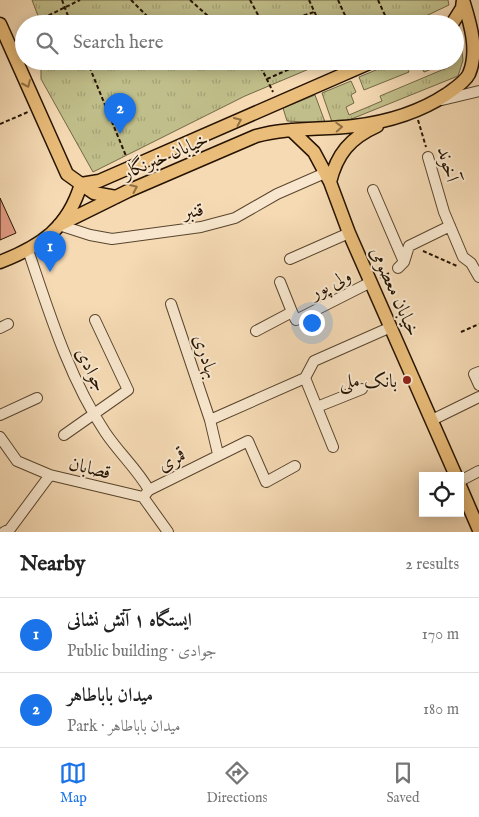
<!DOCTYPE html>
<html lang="en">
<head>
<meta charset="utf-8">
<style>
	body { margin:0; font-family:"IM FELL English",Amiri,serif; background:#f6f6f6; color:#222 }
	.controls { position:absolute; right:15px; bottom:15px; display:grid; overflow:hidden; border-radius:0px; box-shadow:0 2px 12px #0003 }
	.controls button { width:45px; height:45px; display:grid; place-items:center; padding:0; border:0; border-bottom:1px solid #e0e0e0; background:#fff; color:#222; font:25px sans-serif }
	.you { position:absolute; left:311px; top:322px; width:18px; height:18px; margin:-12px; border:4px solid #fff; border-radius:50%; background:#1a73e8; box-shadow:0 0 0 8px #1a73e833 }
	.badge { display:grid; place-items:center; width:32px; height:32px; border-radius:50%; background:#1a73e8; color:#fff; font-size:16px; font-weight:700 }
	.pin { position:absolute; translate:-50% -41px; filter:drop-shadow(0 1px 2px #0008) }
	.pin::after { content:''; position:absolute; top:26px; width:18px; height:15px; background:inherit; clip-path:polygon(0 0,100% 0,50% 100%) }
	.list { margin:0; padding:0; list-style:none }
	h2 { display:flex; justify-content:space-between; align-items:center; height:65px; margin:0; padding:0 20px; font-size:21px }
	h2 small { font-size:16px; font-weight:400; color:#767676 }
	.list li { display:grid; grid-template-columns:32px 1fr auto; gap:15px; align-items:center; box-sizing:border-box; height:75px; padding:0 20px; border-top:1px solid #e0e0e0 }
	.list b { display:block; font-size:19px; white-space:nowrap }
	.list p { margin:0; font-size:16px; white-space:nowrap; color:#767676 }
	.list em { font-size:16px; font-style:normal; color:#767676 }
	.icon { flex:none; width:28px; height:28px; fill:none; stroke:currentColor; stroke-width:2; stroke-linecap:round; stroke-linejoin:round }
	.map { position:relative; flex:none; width:479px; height:532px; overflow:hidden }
	.search { position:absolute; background:#fff; box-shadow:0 2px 12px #0003; left:15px; right:15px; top:15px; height:55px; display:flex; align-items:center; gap:12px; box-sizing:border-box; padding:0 18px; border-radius:28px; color:#767676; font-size:19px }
	.sheet { height:215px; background:#fff }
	nav { display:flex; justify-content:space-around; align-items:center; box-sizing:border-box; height:70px; border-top:1px solid #e0e0e0; background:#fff; font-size:14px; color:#767676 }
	nav a { display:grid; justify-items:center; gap:2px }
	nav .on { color:#1a73e8 }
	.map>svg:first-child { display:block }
	.grass { fill:url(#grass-tufts); stroke:#726845 }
	.building { fill:#e19a82; stroke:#251300 }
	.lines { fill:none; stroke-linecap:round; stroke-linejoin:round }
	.minor-casing { stroke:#59452d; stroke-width:12 }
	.major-casing { stroke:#251300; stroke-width:15 }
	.path { stroke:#251300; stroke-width:2; stroke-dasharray:4 2.5; stroke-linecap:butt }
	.minor { stroke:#f8e7ce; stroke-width:10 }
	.major { stroke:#eabd7a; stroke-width:12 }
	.oneway { stroke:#917043 }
	.poi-dot { fill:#8f2418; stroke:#f8e7ce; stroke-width:2 }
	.labels { text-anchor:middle; stroke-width:4; stroke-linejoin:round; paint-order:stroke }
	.street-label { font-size:19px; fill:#251300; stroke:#f8e7ce }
	.poi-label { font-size:19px; fill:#251300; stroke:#f8e7ce; text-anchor:end }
</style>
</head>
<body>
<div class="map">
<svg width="479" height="532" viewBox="0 0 479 532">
	<defs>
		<pattern id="grass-tufts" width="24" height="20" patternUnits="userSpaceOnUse" patternTransform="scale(1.25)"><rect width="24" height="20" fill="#c0be8a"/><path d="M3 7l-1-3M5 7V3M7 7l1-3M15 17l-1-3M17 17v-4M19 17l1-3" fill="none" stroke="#a5a275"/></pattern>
	</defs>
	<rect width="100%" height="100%" fill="#f5dab4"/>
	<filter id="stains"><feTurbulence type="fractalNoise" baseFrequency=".004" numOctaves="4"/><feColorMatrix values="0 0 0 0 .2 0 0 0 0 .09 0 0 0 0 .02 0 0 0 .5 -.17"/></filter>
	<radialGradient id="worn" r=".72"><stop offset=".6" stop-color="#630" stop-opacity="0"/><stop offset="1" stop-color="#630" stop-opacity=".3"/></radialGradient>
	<!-- grass -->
	<path class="grass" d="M 32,0 L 448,0 L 449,5 L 409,24 L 41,24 Z
		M 460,36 L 463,60 L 458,76 L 339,124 L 287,121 L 283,108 L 315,95 L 325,122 L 332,122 L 322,93 L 351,81 L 356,92 L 351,95 L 354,103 L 346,107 L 349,115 L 382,101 L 380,96 L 449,67 L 447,63 L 424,72 L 422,68 L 440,61 L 455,61 L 455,38 Z
		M 41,61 L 328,61 L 245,96 L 93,172 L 41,79 Z
		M 398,61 L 407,61 L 405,63 L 409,72 L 364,90 L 359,77 Z"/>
	<!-- building -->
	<path class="building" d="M 0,198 L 16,233 L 0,240 Z"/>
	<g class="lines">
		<!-- minor casing -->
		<g class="minor-casing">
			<path id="minor" d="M 442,100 L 479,91
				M 428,157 L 444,212 L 463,257 L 471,263 L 479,277
				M 373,190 L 404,262
				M 59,225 L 90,235 L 112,239 L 201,227 L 235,218 L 277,194 L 325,173
				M 28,250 C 49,312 69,378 105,432 C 119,453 137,469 149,490
				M 290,259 L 349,233
				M 398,268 L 404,262 L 409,246 L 450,226
				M 280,282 L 292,312
				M 171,304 L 210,420 L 218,454
				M 0,328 L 8,324
				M 256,331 L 292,312 L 296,320 L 371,282
				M 479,372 L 474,374 L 479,385
				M 305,378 L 314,361 L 391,327
				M 305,378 L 333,447
				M 317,407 L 362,389
				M 0,415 L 37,398
				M 210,420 L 305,378
				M 432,420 L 479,397
				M 64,435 L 128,390 L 95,320
				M 0,437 L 17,461 L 50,475 L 143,497 L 168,532
				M 460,481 L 479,471
				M 145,495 L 149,490 L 248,441 L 266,482 L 295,466
				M 4,532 L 10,529 L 50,475"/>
		</g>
		<!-- major casing -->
		<g class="major-casing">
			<path id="major" d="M 0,24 L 67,174 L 81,184 L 99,181 L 374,61
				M 452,24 L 462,8 L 463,0
				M 291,130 L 314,152 L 330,182 L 349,233 L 456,476
				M 330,182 C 337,154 350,138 377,126
				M 59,225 L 128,191 L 256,136 C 288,127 322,130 354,126 C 387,122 420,112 447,94 C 454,89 465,82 469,74 C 479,50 470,23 463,0
				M 0,262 C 41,246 68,228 81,184 L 94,193 L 116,197
				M 460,486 L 479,530"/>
		</g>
		<!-- path -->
		<path class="path" d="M 62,0 L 71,24
			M 131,0 L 155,24
			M 190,0 L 217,24
			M 250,0 L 263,24
			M 309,0 L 320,24
			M 338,0 L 349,24
			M 378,0 L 389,24
			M 31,24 L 80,0
			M 279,24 L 314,12
			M 87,61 L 126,156
			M 258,61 L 273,92
			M 79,69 L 94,61
			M 267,79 L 308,61
			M 418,120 L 426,147
			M 0,124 L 28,112
			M 423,251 L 457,266
			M 380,278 L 389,273
			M 461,332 L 479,324"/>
		<!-- minor -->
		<use href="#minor" class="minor"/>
		<!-- major -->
		<use href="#major" class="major"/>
	</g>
	<!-- one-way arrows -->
	<defs><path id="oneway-chevron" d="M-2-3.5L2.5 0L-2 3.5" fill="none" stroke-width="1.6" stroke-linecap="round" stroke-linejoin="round" transform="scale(1.25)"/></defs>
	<g class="oneway">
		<use href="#oneway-chevron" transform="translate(27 84) rotate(66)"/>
		<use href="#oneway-chevron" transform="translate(238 121) rotate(-24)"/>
		<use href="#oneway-chevron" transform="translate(339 127) rotate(-3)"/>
		<use href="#oneway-chevron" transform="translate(134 188) rotate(-24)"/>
	</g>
	<!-- markers -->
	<circle class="poi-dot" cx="407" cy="380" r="5"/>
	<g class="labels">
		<!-- street labels -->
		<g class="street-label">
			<text transform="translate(165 155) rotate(-23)" y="7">خیابان خبرنگار</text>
			<text transform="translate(449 164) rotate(74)" y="7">آخوند</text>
			<text transform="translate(193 210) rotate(-11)" y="7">قنبر</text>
			<text transform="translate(330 283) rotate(-27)" y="7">ولی پور</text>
			<text transform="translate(396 291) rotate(66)" y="7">خیابان معصومی</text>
			<text transform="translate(207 356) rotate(72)" y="7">بهادری</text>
			<text transform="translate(92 369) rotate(64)" y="7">جوادی</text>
			<text transform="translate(171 459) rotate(-28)" y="7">قمری</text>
			<text transform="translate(90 467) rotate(14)" y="7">قصابان</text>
		</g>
		<!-- poi labels -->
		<g class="poi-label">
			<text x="397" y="387">بانک ملی</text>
		</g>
	</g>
	<rect width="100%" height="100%" filter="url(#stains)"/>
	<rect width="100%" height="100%" fill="url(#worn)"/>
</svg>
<div class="controls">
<button><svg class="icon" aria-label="locate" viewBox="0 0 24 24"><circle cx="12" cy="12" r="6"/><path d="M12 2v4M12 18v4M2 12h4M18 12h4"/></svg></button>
</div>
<div class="you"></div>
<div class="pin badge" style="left:50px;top:272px">1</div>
<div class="pin badge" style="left:120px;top:134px">2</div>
<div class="search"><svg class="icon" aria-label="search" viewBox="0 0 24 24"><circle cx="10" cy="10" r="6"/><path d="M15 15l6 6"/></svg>Search here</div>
</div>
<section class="sheet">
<h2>Nearby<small>2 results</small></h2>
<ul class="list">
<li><span class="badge">1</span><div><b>ایستگاه ۱ آتش نشانی</b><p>Public building · جوادی</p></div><em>170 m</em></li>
<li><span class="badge">2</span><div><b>میدان باباطاهر</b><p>Park · میدان باباطاهر</p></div><em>180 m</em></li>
</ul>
</section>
<nav>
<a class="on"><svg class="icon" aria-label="map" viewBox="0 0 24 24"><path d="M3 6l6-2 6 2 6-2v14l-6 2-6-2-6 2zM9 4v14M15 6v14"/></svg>Map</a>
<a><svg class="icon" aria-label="directions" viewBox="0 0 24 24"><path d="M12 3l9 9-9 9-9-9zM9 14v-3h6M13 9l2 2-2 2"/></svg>Directions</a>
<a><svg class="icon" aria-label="saved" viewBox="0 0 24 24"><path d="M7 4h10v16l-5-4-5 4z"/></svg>Saved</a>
</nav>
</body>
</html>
